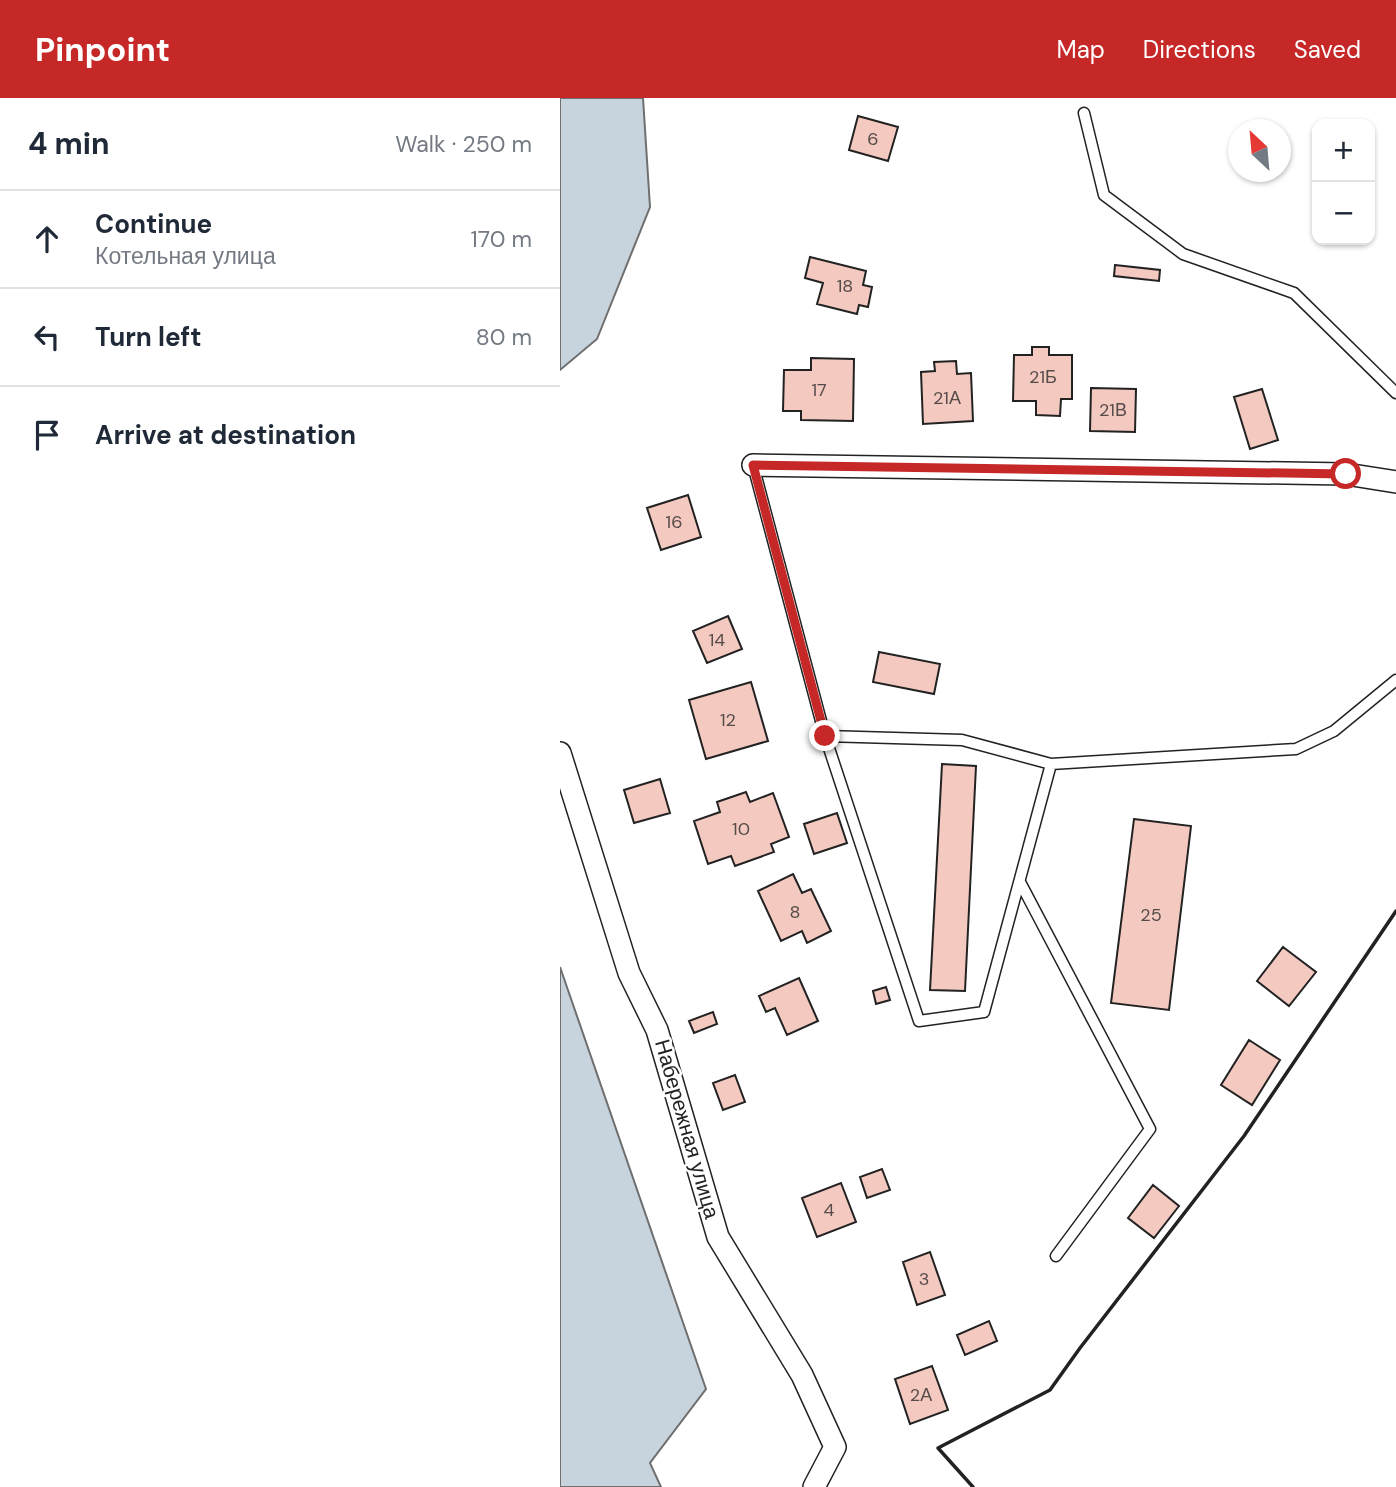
<!DOCTYPE html>
<meta charset="utf-8">
<style>
body{margin:0;font-family:"DM Sans",sans-serif;background:#f2f2f3;color:#1f2937}
.controls{position:absolute;right:21px;top:21px;display:grid;overflow:hidden;border-radius:14px;box-shadow:0 2px 5px #0004}
.controls button{width:63px;height:63px;display:grid;place-items:center;padding:0;border:0;border-bottom:2px solid #e0e1e3;background:#fff;color:#1f2937;font:35px sans-serif}
.compass{position:absolute;left:668px;top:21px;width:63px;height:63px;border-radius:50%;background:#fff;box-shadow:0 2px 5px #0004;rotate:334deg}
.stop{position:absolute;width:21px;height:21px;margin:-16px;border:5px solid #c62828;border-radius:50%;background:#fff}
.stop.end{background:#c62828;border-color:#fff;box-shadow:0 2px 7px #0008}
.list{margin:0;padding:0;list-style:none}
h2{display:flex;justify-content:space-between;align-items:center;height:91px;margin:0;padding:0 28px;font-size:30px}
h2 small{font-size:23px;font-weight:400;color:#747a83}
.list li{display:grid;grid-template-columns:46px 1fr auto;gap:21px;align-items:center;box-sizing:border-box;height:98px;padding:0 28px;border-top:2px solid #e0e1e3}
.list b{display:block;font-size:26px;white-space:nowrap}
.list p{margin:0;font-size:23px;white-space:nowrap;color:#747a83}
.list em{font-size:23px;font-style:normal;color:#747a83}
.icon{flex:none;width:38px;height:38px;fill:none;stroke:currentColor;stroke-width:2;stroke-linecap:round;stroke-linejoin:round}
.map{position:relative;flex:none;width:836px;height:1389px;overflow:hidden}
header{display:flex;align-items:center;gap:42px;box-sizing:border-box;height:98px;padding:0 35px;background:#c62828;color:#fff}
header strong{font-size:33px}
nav{display:flex;gap:38px;margin-inline-start:auto;font-size:24px}
main{display:flex}
aside{flex:1;background:#fff}
.map>svg:first-child{display:block}
.water{fill:#c7d3dd;stroke:#6f6f6f;stroke-width:2}
.building{fill:#f3c9c0;stroke:#222;stroke-width:2}
.lines{fill:none;stroke-linecap:round;stroke-linejoin:round}
.lane-casing{stroke:#222;stroke-width:13}
.street-casing{stroke:#222;stroke-width:24}
.lane{stroke:#fff;stroke-width:10}
.street{stroke:#fff;stroke-width:21}
.wall{stroke:#222;stroke-width:3.5}
.route{stroke:#c62828;stroke-width:9}
.labels{text-anchor:middle;stroke-width:5;stroke-linejoin:round;paint-order:stroke}
.number-label{font-size:18px;fill:#564c4a}
.street-label{font-size:21px;fill:#222;stroke:#fff}
</style>
<header>
<strong>Pinpoint</strong>
<nav><a>Map</a><a>Directions</a><a>Saved</a></nav>
</header>
<main>
<aside>
<h2>4 min<small>Walk · 250 m</small></h2>
<ul class="list">
<li><svg class="icon" aria-label="ahead" viewBox="0 0 24 24"><path d="M12 20V5M6 11l6-6 6 6"/></svg><div><b>Continue</b><p>Котельная улица</p></div><em>170 m</em></li>
<li><svg class="icon" aria-label="left" viewBox="0 0 24 24"><path d="M17 20v-9H6M10 6l-5 5 5 5"/></svg><div><b>Turn left</b></div><em>80 m</em></li>
<li><svg class="icon" aria-label="arrive" viewBox="0 0 24 24"><path d="M6 21V4h12l-3 4 3 4H6"/></svg><div><b>Arrive at destination</b></div></li>
</ul>
</aside>
<div class="map">
<svg width="836" height="1389" viewBox="0 0 836 1389">
<rect width="100%" height="100%" fill="#fff"/>
<path class="water" d="M0,0h83l7,109 -53,132 -37,31z
M0,869l146,422 -56,74 11,24h-101z"/>
<path class="building" d="M298,18l40,11 -10,34 -39,-11z
M250,159l56,14 -3,14 9,2 -4,20 -9,-2 -2,9 -40,-10 6,-21 -18,-5z
M555,167l45,5 -1,11 -45,-5z
M472,249h17v8h23v44h-11l-1,17 -24,-1v-14h-23l1,-46h18z
M251,260l43,1 -1,62 -52,-1v-9h-18l1,-41h27z
M396,263l1,13 14,-1 2,48 -50,3 -2,-52 14,-1 -1,-9z
M531,290l45,1 -1,43 -45,-1z
M702,291l16,51 -28,9 -16,-52z
M128,397l13,42 -40,13 -14,-42z
M168,518l14,33 -35,14 -14,-32z
M319,554l61,12 -6,30 -61,-12z
M191,584l17,59 -62,18 -17,-59z
M382,666l34,2 -11,225 -35,-1z
M100,681l10,34 -36,10 -10,-33z
M186,694l4,10 23,-9 16,44 -18,7 3,8 -39,14 -4,-10 -23,8 -14,-43 26,-9 -3,-10z
M277,715l10,30 -33,11 -10,-30z
M574,721l57,7 -22,184 -58,-7z
M233,776l9,19 9,-4 20,42 -24,12 -5,-12 -21,10 -23,-50z
M723,849l33,25 -27,34 -32,-25z
M239,880l19,43 -31,14 -12,-27 -9,4 -7,-16z
M326,889l4,13 -14,4 -3,-13z
M153,914l4,12 -23,9 -5,-12z
M689,942l31,20 -28,45 -31,-20z
M175,977l10,27 -22,8 -10,-27z
M322,1071l8,21 -23,8 -7,-21z
M281,1085l15,39 -39,15 -15,-39z
M593,1087l26,21 -25,32 -26,-20z
M370,1154l15,43 -28,10 -14,-43z
M429,1223l8,20 -32,14 -8,-20z
M372,1268l16,44 -38,14 -15,-45z"/>
<g class="lines">
<g class="lane-casing">
<path id="lane" d="M524,15l20,82 79,59 111,39 102,100
M193,367l72,271 137,4 89,24 245,-15 38,-18 62,-51
M265,638l94,285 65,-9 67,-248
M460,784l130,247 -94,127"/>
</g>
<g class="street-casing">
<path id="street" d="M193,367l593,9 50,8
M0,655l69,220 28,57 61,207 84,138 33,72 -21,40"/>
</g>
<use href="#lane" class="lane"/>
<use href="#street" class="street"/>
<path class="wall" d="M413,1389l-35,-39 112,-58 30,-42 164,-212 152,-225"/>
</g>
<g class="lines">
<path class="route" d="M265,638l-72,-271 593,9"/>
</g>
<g class="labels">
<g class="number-label">
<text x="313" y="47">6</text>
<text x="285" y="194">18</text>
<text x="483" y="285">21Б</text>
<text x="259" y="298">17</text>
<text x="387" y="306">21А</text>
<text x="553" y="318">21В</text>
<text x="114" y="430">16</text>
<text x="157" y="548">14</text>
<text x="168" y="628">12</text>
<text x="181" y="737">10</text>
<text x="235" y="820">8</text>
<text x="591" y="823">25</text>
<text x="269" y="1118">4</text>
<text x="364" y="1187">3</text>
<text x="361" y="1303">2А</text>
</g>
<g class="street-label">
<text transform="translate(127 1031) rotate(74)" y="7">Набережная улица</text>
</g>
</g>
</svg>
<div class="controls">
<button>+</button>
<button>−</button>
</div>
<svg class="compass" viewBox="-18 -18 36 36"><path d="M0-13l5 13h-10z" fill="#e53935"/><path d="M0 13l5-13h-10z" fill="#747a83"/></svg>
<div class="stop" style="left:786px;top:376px"></div>
<div class="stop end" style="left:265px;top:638px"></div>
</div>
</main>
